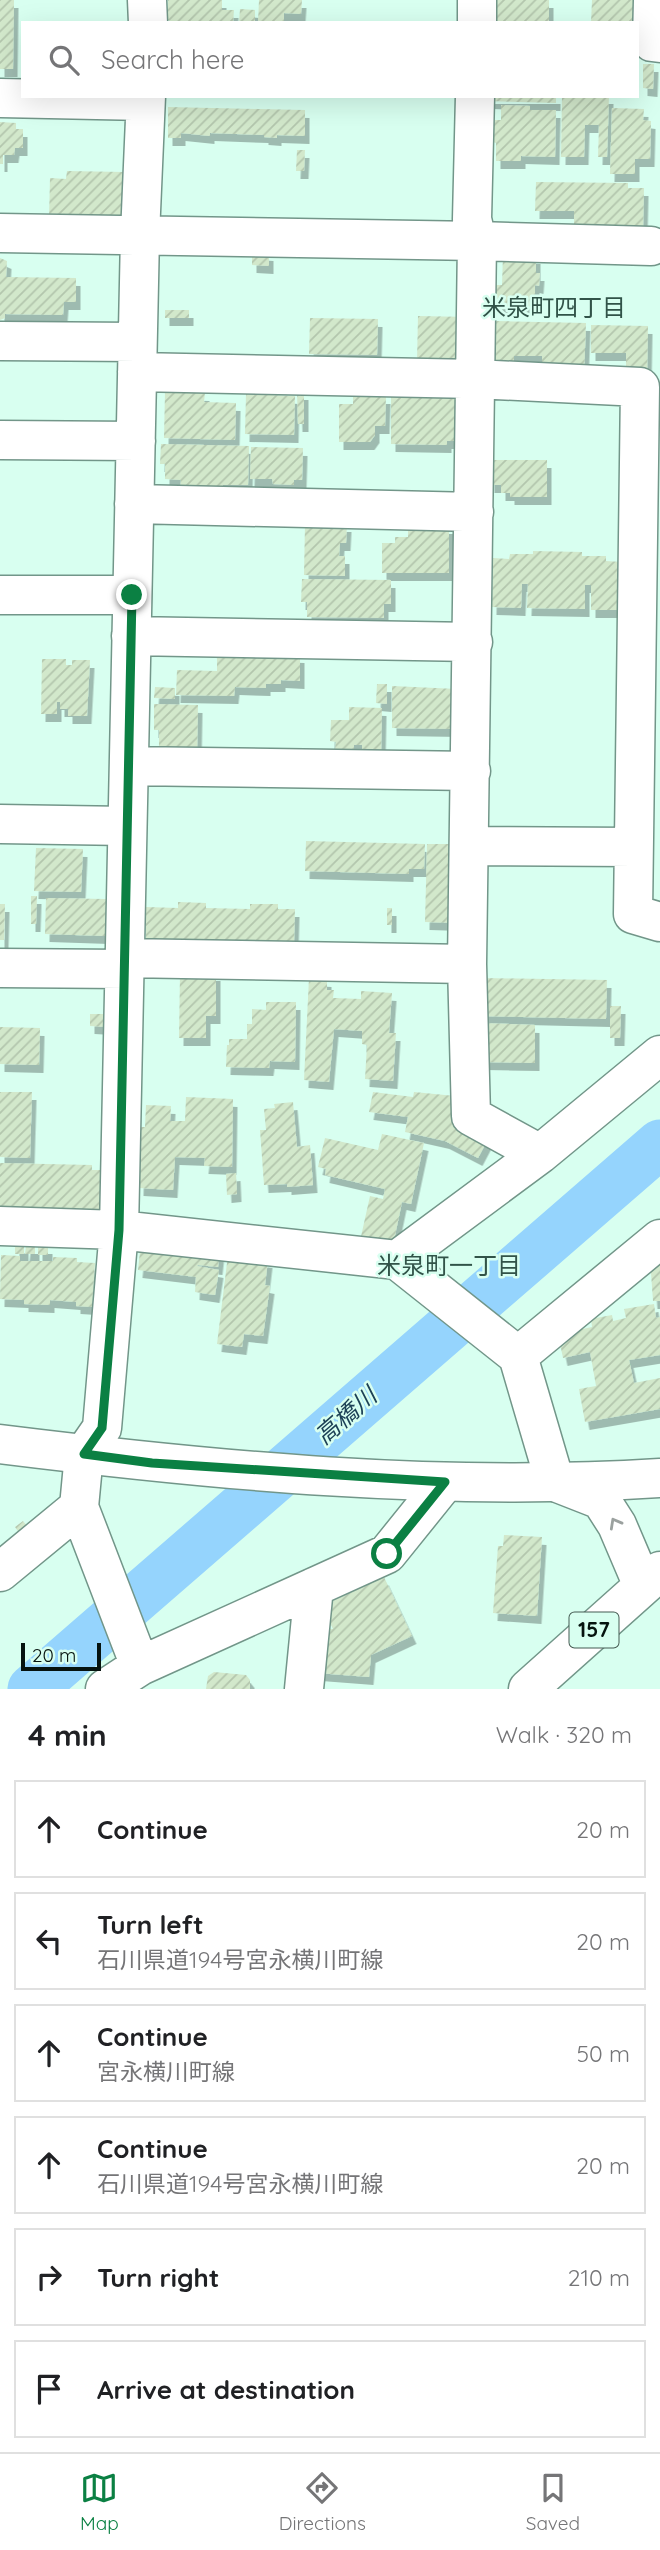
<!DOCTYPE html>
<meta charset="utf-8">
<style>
body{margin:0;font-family:Quicksand,"Noto Sans JP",sans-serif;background:#f6f6f6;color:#202124}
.scale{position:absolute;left:21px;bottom:18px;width:80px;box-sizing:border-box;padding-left:7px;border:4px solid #06130f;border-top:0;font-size:19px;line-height:24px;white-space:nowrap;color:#06130f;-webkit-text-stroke:5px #d8fff0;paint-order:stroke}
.stop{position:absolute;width:21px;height:21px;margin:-16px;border:5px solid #0b8043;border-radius:50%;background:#fff}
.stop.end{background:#0b8043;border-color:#fff;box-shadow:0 2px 7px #0008}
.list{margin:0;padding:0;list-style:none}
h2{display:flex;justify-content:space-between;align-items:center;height:91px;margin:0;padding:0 28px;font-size:30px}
h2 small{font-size:23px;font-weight:400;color:#757577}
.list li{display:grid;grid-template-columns:46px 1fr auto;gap:21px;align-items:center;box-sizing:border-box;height:98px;margin:0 14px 14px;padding:0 14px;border:2px solid #e0e0e0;border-radius:0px}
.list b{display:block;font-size:26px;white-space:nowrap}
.list p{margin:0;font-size:23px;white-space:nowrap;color:#757577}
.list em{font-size:23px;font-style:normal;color:#757577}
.icon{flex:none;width:38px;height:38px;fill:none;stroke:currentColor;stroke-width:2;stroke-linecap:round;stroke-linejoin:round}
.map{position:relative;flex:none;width:660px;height:1689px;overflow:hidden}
.search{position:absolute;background:#fff;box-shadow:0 7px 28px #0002;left:21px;right:21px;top:21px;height:77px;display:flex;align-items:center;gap:18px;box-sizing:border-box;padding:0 24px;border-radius:0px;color:#757577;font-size:26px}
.sheet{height:763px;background:#fff}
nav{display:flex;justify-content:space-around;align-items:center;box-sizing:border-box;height:98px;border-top:2px solid #e0e0e0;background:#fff;font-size:19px;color:#757577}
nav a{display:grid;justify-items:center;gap:4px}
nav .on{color:#0b8043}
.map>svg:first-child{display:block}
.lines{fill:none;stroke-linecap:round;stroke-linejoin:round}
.river{stroke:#95d4fd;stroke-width:49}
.building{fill:url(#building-hatch);filter:url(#shadow)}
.minor-casing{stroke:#729689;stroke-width:41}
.major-casing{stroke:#729689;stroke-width:41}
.highway-casing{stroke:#729689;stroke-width:41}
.minor{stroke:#fff;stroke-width:38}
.major{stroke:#fff;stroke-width:38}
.highway{stroke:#fff;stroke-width:38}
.oneway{stroke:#9ba19f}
.route{stroke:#0b8043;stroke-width:9}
.labels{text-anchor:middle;stroke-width:5;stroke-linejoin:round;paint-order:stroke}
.shield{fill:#d8fff0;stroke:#455a52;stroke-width:2}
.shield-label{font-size:21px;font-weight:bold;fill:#06130f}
.neighbourhood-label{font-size:24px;fill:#315348;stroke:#d8fff0}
.water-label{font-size:24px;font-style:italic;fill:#1d4156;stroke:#d8fff0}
</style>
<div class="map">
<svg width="660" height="1689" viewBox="0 0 660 1689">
<defs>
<pattern id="building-hatch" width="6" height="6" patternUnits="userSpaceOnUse" patternTransform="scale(1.75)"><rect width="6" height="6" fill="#d2e8cb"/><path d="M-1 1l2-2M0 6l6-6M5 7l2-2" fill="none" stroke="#b3c6ad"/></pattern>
<filter id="shadow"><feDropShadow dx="4.5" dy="8" stdDeviation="0" flood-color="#0004"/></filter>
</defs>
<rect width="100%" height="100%" fill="#d8fff0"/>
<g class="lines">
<path class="river" d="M32,1689l628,-545"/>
</g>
<path class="building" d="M0,0h14l-1,69h-13z
M168,0h54v10h12l-1,13 -61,-1 -4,-2z
M259,0h43l-1,14 -17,-1v10h-26z
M493,0h56v23h-57z
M592,0h44l-1,23h-44z
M240,9l15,1v13h-16z
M643,64h11l-1,25 -10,-1z
M488,96h68v7l-68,-2z
M562,96h47l-2,61h-9l1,-32h-14l-1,32h-23z
M501,105l29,1v4h26l-1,47 -34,-1v5h-25v-18l-3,-1v-22h8z
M168,107l137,3v26l-28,-1v3l-13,-1v-2l-54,-2v3l-29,-3v5h-13z
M612,108l32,1 -1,11 8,1 -1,38h-15v15h-25z
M0,122l16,1v6h7v19h-8l-1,7h-11v9h-3z
M297,150h8l-1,21h-8z
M67,171l57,1 -1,46h-74l1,-40 16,1z
M536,182l92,1v5h16l-1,41 -69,-1v-17h-39z
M252,252l17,1v13l-17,-1z
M503,255l33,1v17h4l-1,13 -4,-1v22l-40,-1v-21h7z
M0,258l7,3 -1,16 70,1v24h-12l-1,13 -58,-1v4l-5,2z
M165,310h24v8h-24z
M418,316l52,1 -1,50 -52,-6z
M310,318l68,1 -1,36 -68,-1z
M494,321l92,2 -2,51 -42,-5v-13h-28v15h-19z
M591,325l57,1 -1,50h-21v-23h-35z
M165,392l40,1 -1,9 32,1 -1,37 -71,-2z
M297,392h7v32h-6z
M246,394l49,2 -1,39 -49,-1z
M391,395l72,1 -1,45h-15v4l-56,-1z
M353,396h33l-1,30h-10v9l-5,7h-31v-38h14z
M161,444l88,2 -1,39h-25l-1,3 -42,4 1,-12 -16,-1v-15h-5z
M251,447l52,1 -1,32h-8v5l-21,-1 -1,-5h-22z
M490,460h57v37h-37v-4h-9v-8h-11z
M305,524h42l-1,19h-6l-1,13h6v20l-41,-1z
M408,526h41v47h-67v-30h13v-6h13z
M533,551l49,1v4h24v5l16,1 -1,48h-30v-25h-6v24l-58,-1 1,-24h-6l-1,24 -29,-1 1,-49 16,1 1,-5h23z
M302,579l89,1v24h-7v14l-77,-1v-15h-6z
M230,653l70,2v26l-19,-1v4h-15v4l-31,-1 -1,9 -58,-1 1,-25 40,1v-14h12z
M42,659h24v6h6v-5h18l-3,56h-19v-7h-8v-7h-3v12h-16z
M377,684h10v20l-11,-1z
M392,686l65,3v40l-65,-1z
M155,687l20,1v11l-21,-1z
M154,704l44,1 -1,50 -38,-1v-24h-5z
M349,707l33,1 -1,46 -19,-1v-8h-8v7h-19l1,-10 -6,-1 1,-21h18z
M306,841l119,3 -1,25h-15v5l-104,-3z
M427,844h31l-1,79 -32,-1z
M36,848l47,1 -2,43 -47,-1z
M31,896h6l-1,28h-5z
M46,898l60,1 -1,37 -60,-2z
M178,902l28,1v5l44,1v-5h28v5h17l-1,33 -148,-3v-32l32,1z
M0,904h5l-1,36h-4z
M387,908h5v17h-5z
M180,973h36v43h-10v22h-27z
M309,978l18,1v11h7l-1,8 28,1v-8l31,2 -3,40h7l-3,48 -28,-2 2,-34 -5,-1v-13l-28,-2 -5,53 -25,-2z
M480,978l127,2 -1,39 -126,-3z
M266,1002h30l-1,60 -25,-1 -1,7 -43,-1 1,-22h2v-6h18v-15h5v-15l14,1z
M610,1006h11l-1,32h-10z
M90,1014h18v13l-18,-1z
M480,1023l55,2v38l-55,-1z
M0,1027l40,1 -1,37 -39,-1z
M0,1092h32l-2,66 -30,-1z
M373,1092l40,5 1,-5 41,4 33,43 -10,19 -33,-17 -40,-9 3,-15 -39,-5z
M186,1097l47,2 -1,68 -28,-1 1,-8 -30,-1 -2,33 -34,-2 2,-61h4l1,-22 25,1 -1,15h15z
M293,1102l4,45 13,-2 3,40 -26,2v-3l-23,1 -4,-55h6l-2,-21 11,-1 -1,-4z
M382,1134l42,9 -13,61 -9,-2 -9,43 -33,-4 10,-45 13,3 2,-10 -60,-14 1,-6 -8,-2 7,-29 53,12z
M0,1163l92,2v5h10l-1,41 -101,-3z
M236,1173l1,21 -10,1 -1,-21z
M141,1242l79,7 -2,18 -20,-2 -1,1 22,4 -4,25 -20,-3 1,-15 -58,-7z
M15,1245l9,1v8h-9z
M26,1246h9v8h-10z
M38,1246h10v9h-10z
M1,1255l19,1v5h33v-4l24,1v4l18,1 -3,44 -16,-1v-4l-26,-2v5l-26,-1v-4l-24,-1z
M228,1255l40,5 -3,25 5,1 -7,50 -19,-2 -2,13 -25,-3z
M660,1258v43h-7l-3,-42z
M654,1304l2,14 4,-1v38l-31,5 5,23 26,-5v31l-75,13 -6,-33 17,-3 -6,-34 -27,6 -5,-24 34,-7 -1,-8 21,-4 1,6 13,-3 -2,-9z
M23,1521l5,6 -8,7 -5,-7z
M504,1535l38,2 -5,79 -44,-3 5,-67h5z
M384,1577l28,59 -41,19 -2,22 -52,-4 4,-45 12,1 -11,-23z
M214,1672l32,3 4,5v9h-44l2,-13z"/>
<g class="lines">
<g class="minor-casing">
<path id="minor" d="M147,0l1,23
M653,0l-1,42 8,1
M477,23v-23
M475,96l-3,123 5,22 174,5
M0,98l145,3
M0,233l477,8 -10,723 4,152 69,38
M0,341l137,1
M137,372l338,7 165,8 -7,527 27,8
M0,440l136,1
M134,504l340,8
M0,595h132
M131,636l342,6
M129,766l342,5
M0,824l127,2
M469,846l164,1
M124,958l343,6
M0,968l124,1
M0,1226l119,4 278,30 121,96 37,126
M397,1260l143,-106 120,-99
M518,1356l142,-117
M0,1572l79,-65
M140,1666l-61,-159 5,-53 18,-26 17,-198 21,-995 6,-139
M105,1689l35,-23 247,-112 58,-72
M304,1689l10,-102"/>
</g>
<g class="major-casing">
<path id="major" d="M0,1444c218,27 440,48 660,34"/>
</g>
<g class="highway-casing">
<path id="highway" d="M555,1482l46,18 16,25 26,61
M528,1689l132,-118"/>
</g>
<use href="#minor" class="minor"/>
<use href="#major" class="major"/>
<use href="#highway" class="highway"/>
</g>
<defs><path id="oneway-chevron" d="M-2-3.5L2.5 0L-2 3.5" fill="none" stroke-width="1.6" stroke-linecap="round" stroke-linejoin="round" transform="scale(1.75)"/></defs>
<use class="oneway" href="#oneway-chevron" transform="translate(615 1523) rotate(-119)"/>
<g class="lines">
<path class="route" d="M132,595l-13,635 -17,198 -18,26 68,9 293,19 -58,72"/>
</g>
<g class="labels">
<rect class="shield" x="569.5" y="1612.5" width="49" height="35" rx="5"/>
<g class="shield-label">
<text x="594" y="1637">157</text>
</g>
<g class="neighbourhood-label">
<text x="554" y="316">米泉町四丁目</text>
<text x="449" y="1274">米泉町一丁目</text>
</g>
<g class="water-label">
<text transform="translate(346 1416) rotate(-41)" y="8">高橋川</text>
</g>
</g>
</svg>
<div class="scale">20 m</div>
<div class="stop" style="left:387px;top:1554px"></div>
<div class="stop end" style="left:132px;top:595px"></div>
<div class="search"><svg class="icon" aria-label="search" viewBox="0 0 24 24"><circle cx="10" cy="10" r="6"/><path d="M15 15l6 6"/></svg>Search here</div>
</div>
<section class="sheet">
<h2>4 min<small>Walk · 320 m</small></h2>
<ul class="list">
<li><svg class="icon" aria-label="ahead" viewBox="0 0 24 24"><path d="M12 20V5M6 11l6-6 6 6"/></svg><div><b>Continue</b></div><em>20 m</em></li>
<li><svg class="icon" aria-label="left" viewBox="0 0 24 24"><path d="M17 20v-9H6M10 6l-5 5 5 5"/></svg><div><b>Turn left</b><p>石川県道194号宮永横川町線</p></div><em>20 m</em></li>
<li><svg class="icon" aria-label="ahead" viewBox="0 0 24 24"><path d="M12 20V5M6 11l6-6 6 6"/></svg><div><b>Continue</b><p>宮永横川町線</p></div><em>50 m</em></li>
<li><svg class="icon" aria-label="ahead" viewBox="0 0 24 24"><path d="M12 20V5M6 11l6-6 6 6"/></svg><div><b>Continue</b><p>石川県道194号宮永横川町線</p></div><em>20 m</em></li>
<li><svg class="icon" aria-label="right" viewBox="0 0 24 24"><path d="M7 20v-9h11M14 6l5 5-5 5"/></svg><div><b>Turn right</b></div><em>210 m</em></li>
<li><svg class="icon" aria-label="arrive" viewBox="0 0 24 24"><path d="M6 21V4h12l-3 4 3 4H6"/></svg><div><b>Arrive at destination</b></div></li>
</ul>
</section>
<nav>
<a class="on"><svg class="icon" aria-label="map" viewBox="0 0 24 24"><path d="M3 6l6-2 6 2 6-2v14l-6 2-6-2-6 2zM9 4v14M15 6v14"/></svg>Map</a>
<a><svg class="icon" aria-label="directions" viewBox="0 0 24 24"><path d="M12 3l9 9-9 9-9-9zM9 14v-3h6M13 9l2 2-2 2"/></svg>Directions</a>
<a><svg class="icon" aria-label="saved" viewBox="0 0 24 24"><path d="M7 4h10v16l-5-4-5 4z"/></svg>Saved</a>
</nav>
